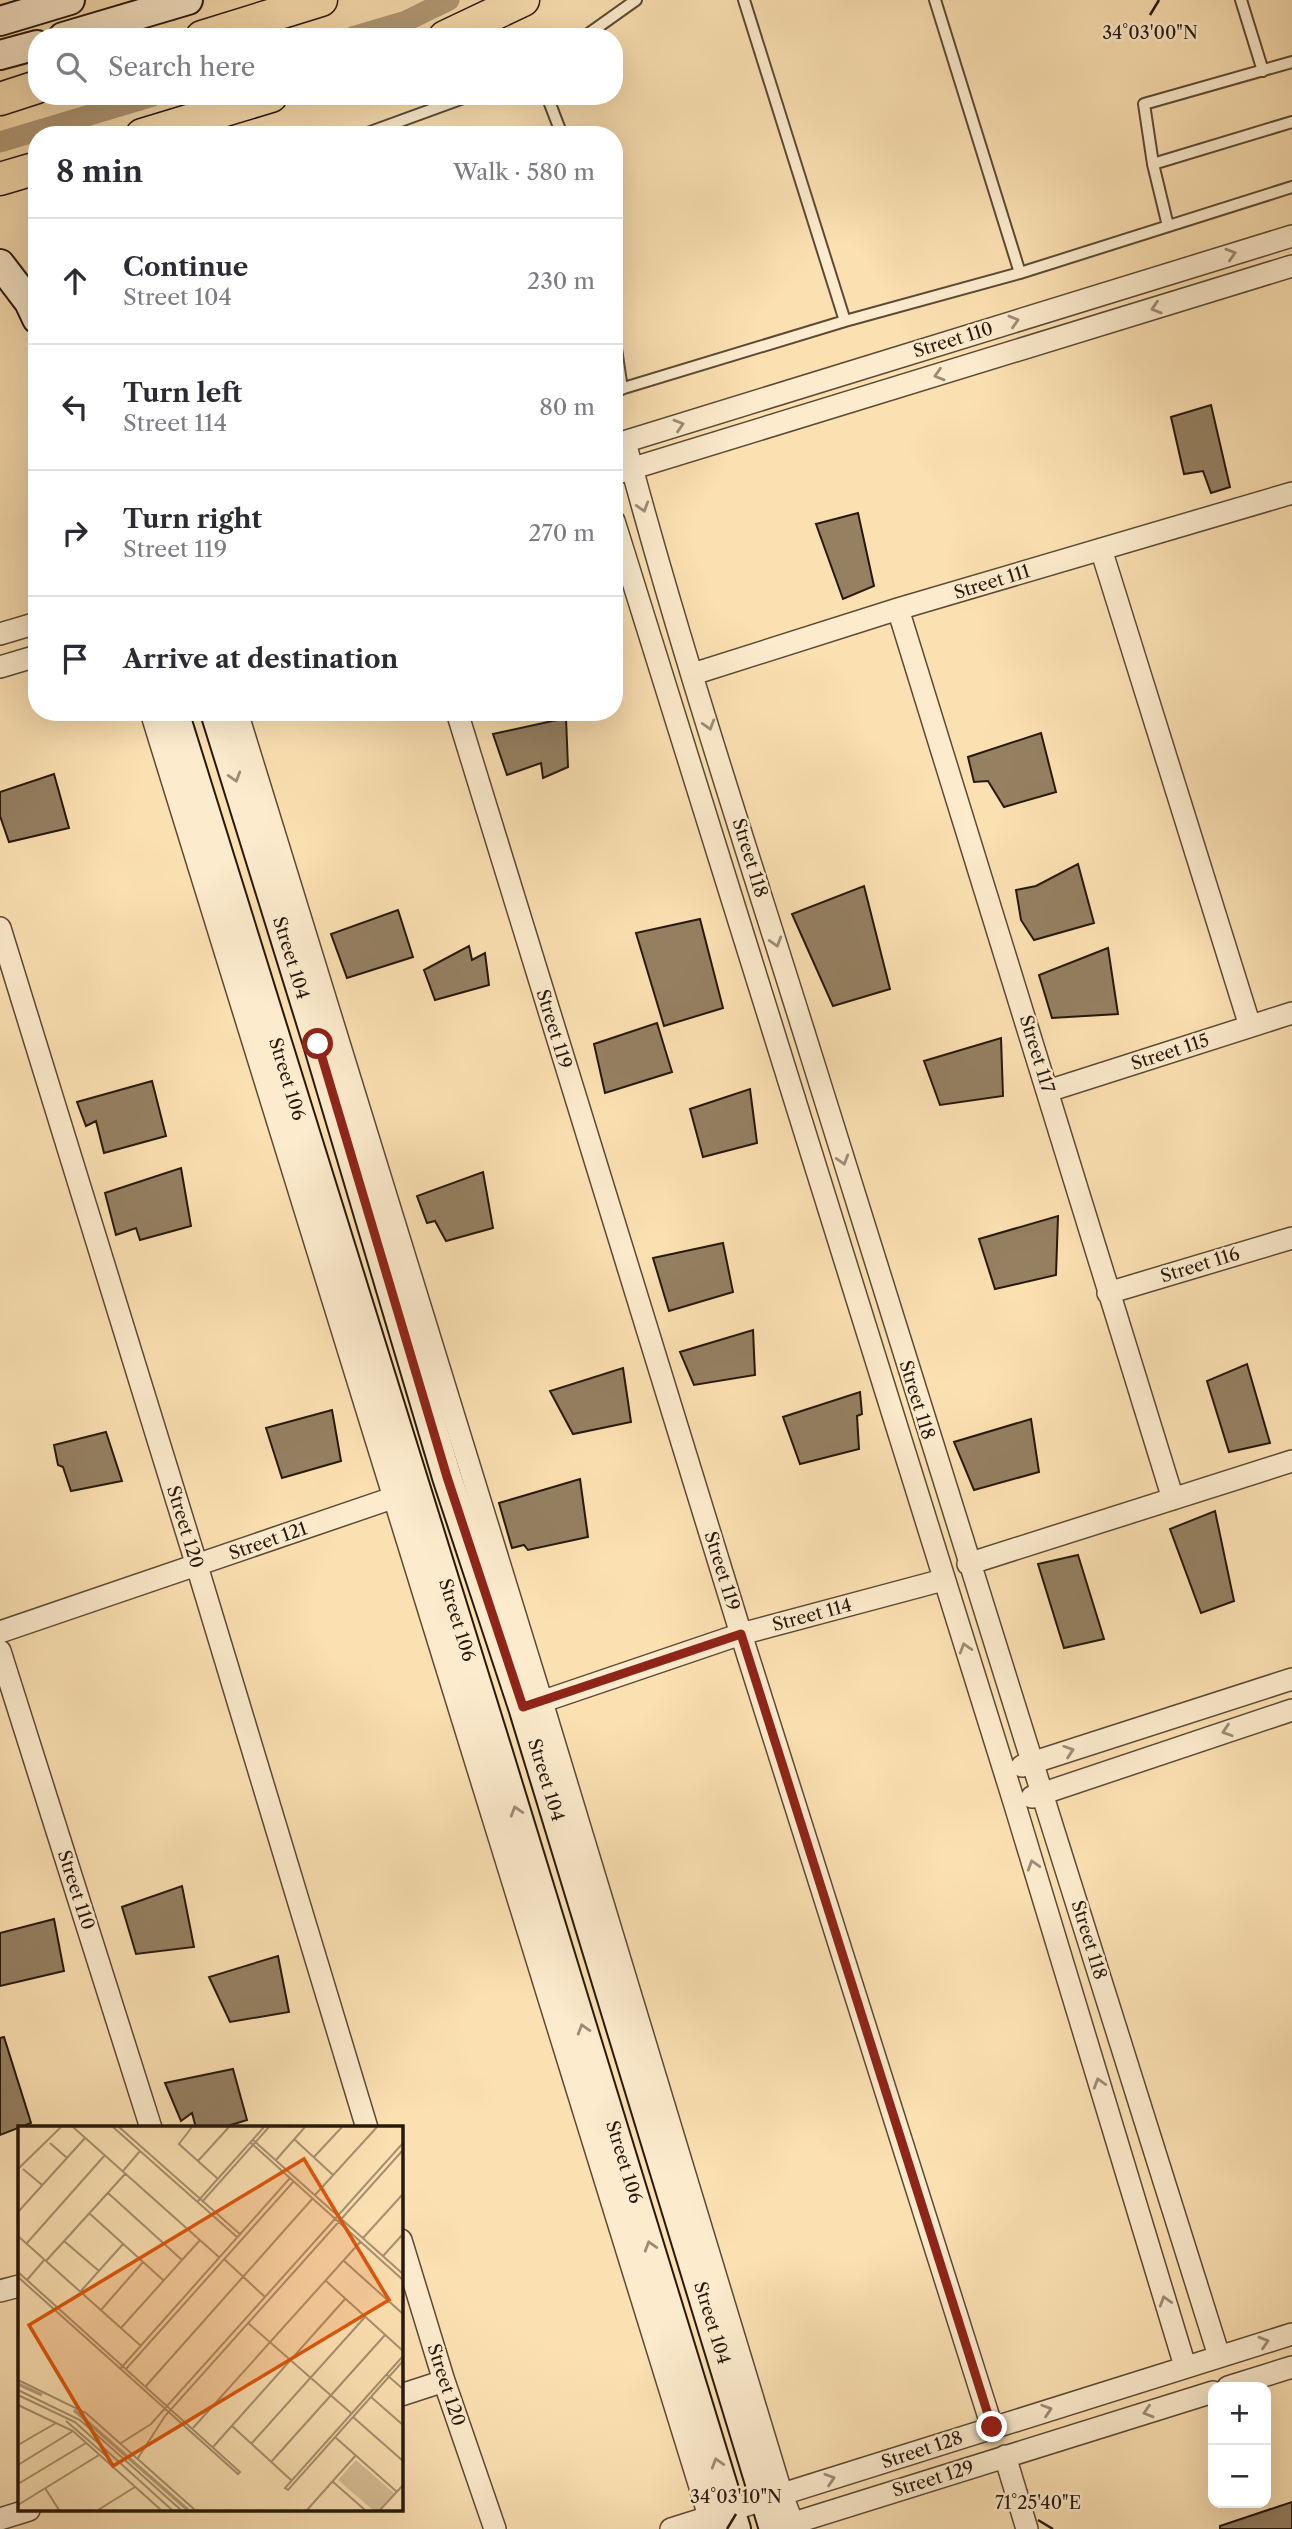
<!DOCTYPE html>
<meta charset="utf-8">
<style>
body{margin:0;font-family:"Libre Caslon Text",serif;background:#f7f7f7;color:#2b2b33}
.controls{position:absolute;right:21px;bottom:21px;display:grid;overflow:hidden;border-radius:14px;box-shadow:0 7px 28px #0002}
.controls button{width:63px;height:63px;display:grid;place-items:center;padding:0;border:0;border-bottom:2px solid #e1e1e2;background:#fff;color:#2b2b33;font:35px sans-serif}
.stop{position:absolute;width:21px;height:21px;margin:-16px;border:5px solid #8f2418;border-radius:50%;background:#fff}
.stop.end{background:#8f2418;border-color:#fff;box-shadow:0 2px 7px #0008}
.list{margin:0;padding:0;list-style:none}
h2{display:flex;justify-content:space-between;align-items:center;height:91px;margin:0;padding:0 28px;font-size:30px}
h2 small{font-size:23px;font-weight:400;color:#7c7c81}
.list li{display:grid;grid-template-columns:46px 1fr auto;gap:21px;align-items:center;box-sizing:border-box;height:126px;padding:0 28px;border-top:2px solid #e1e1e2}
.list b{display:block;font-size:26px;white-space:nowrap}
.list p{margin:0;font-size:23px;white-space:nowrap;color:#7c7c81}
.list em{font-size:23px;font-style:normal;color:#7c7c81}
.icon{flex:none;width:38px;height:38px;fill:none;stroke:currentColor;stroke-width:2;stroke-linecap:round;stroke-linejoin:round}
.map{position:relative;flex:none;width:1292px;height:2529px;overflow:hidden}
.search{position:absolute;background:#fff;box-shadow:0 7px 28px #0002;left:28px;top:28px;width:595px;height:77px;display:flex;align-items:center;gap:18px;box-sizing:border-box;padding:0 24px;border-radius:28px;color:#7c7c81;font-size:26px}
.panel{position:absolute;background:#fff;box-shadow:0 7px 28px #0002;left:28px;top:126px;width:595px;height:595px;border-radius:28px}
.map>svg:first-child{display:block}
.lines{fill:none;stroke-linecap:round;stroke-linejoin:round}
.canal{stroke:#b39c79;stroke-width:21}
.building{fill:#958062;stroke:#27180b;stroke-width:2}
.lane-casing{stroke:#5c4a35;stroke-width:14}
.street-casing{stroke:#5c4a35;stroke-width:24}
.secondary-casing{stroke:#27180b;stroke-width:32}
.primary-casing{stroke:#27180b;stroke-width:35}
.lane{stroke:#fcebcd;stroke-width:10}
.street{stroke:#fcebcd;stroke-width:21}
.secondary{stroke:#fcebcd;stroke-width:28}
.primary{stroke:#fbe0b2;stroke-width:32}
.oneway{stroke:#9c8c76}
.route{stroke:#8f2418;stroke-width:9}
.ticks{fill:none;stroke:#27180b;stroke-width:2.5}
.labels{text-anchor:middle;stroke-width:5;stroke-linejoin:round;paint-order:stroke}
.street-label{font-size:18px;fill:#27180b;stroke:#fcebcd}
.inset-river{fill:none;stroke:#b39c79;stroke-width:3.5}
.inset-road{fill:none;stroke:#a6906f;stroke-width:2}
.view{fill:#de560c;fill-opacity:0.15;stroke:#de560c;stroke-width:3.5}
.inset-edge{fill:none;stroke:#27180b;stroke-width:3.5}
.ticks-label{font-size:18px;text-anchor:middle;fill:#27180b;stroke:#fcebcd;stroke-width:5;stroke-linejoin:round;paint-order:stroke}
</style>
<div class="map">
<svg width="1292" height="2529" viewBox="0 0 1292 2529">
<rect width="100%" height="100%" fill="#fbe0b2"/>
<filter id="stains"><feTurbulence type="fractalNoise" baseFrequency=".00286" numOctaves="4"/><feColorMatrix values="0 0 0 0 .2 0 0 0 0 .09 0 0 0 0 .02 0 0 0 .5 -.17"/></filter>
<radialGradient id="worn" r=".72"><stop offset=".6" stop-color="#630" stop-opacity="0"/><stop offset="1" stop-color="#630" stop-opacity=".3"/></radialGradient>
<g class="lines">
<path class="canal" d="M352,37l54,-16 43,-21
M0,142l153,-46"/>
</g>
<path class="building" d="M1211,405l19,82 -19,6 -8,-22 -19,3 -13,-57z
M858,513l16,73 -31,13 -27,-75z
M566,718l2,49 -25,11 -2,-15 -34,12 -14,-41z
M1041,733l15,59 -52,15 -16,-26 -14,1 -6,-25z
M54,774l15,54 -60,14 -9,-26v-24z
M1078,864l16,59 -60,17 -13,-20 -5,-30 20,-4z
M864,886l26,103 -57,17 -41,-92z
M398,910l15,47 -66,21 -16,-44z
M700,919l23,89 -59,18 -28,-93z
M469,946l3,14 13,-7 4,32 -54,15 -11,-30z
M1108,948l10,66 -66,4 -13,-43z
M657,1023l15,49 -67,21 -11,-49z
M1001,1038l2,58 -63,9 -16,-44z
M152,1081l14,55 -62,17 -8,-32 -10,5 -9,-24z
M750,1089l7,54 -54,14 -13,-48z
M181,1168l10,58 -51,14 -4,-12 -20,7 -11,-42z
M483,1172l10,56 -47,13 -11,-20 -8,2 -10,-27z
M1058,1216l-2,59 -61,14 -16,-50z
M723,1243l10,49 -64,19 -16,-53z
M753,1330l2,45 -61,10 -14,-33z
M1247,1364l23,79 -41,9 -22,-71z
M623,1368l8,54 -58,12 -23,-43z
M860,1392l2,22 -5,2 2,33 -59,15 -17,-47z
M332,1410l9,51 -59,17 -16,-50z
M1031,1419l8,53 -65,18 -20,-48z
M106,1432l16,49 -51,10 -8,-24 -5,-2 -4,-20z
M580,1479l8,58 -60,13 -4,-5 -12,3 -13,-45z
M1215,1511l19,90 -33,12 -31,-84z
M1078,1555l26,84 -40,9 -26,-84z
M182,1886l12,61 -58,7 -14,-47z
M54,1919l10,52 -64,15v-53z
M278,1956l11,56 -59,10 -21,-45z
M4,2037l27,86 -31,12v-97z
M233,2069l14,51 -26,8h-25l-4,-15 -11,8 -16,-38z
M1292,2502v27h-72v-3z"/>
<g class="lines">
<g class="lane-casing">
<path id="lane" d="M744,0l101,321
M1241,0l22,71
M584,37l52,-37
M547,96l15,39
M362,135l107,-39
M1153,164l-9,-60 148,-42
M1168,226l-15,-62 139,-42
M1020,273l272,-86
M614,335l8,54
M614,391l231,-70 175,-48 -85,-273"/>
</g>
<g class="street-casing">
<path id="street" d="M625,442c55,207 123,411 187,616 133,434 272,865 407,1298
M614,445l678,-209
M614,474l678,-208
M614,521l400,1281 171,564
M1101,549l149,477
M898,609l275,890
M0,634l37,-11
M0,667l37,-11
M693,674l205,-65 394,-116
M151,712l562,1817
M237,712l305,990 240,793 13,34
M457,712l284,922 251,793
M0,928l197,638 170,562
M1048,1091l244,-78
M1108,1293l184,-55
M968,1564l324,-103
M0,1632l407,-139
M0,1651l151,477
M529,1706l212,-72 202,-54
M1022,1766l270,-87
M1032,1797l260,-87
M401,2240l43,141 51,148
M0,2291l19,-5
M1228,2387l64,-20
M401,2395l43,-14
M1005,2456l22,73
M0,2519l29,-9
M781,2527l432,-135
M671,2529l621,-195"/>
</g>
<g class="secondary-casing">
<path id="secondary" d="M0,21l70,-21
M63,37l125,-37
M0,55l37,-10
M0,264l29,38 8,17
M174,712l324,1041 238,776
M215,712l103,332 129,433 76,230 251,822"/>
</g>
<g class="primary-casing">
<path id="primary" d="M202,37l119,-37
M445,37l78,-37
M0,99l37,-12
M142,135l129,-39
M0,179l37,-11"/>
</g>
<use href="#lane" class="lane"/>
<use href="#street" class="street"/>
<use href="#secondary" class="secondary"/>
<use href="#primary" class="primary"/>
</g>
<defs><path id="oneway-chevron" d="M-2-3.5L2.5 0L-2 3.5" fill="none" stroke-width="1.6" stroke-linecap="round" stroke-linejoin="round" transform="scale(1.75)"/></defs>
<g class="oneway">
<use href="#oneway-chevron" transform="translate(1231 254) rotate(-17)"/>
<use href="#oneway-chevron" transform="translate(1156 308) rotate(163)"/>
<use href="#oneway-chevron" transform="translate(1014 321) rotate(-17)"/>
<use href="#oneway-chevron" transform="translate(939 375) rotate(163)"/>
<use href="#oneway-chevron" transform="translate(679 425) rotate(-17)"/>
<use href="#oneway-chevron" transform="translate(643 507) rotate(73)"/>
<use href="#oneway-chevron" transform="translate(709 725) rotate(73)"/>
<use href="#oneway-chevron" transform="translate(235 777) rotate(73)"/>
<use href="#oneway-chevron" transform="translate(776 942) rotate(73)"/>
<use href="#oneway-chevron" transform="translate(843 1160) rotate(73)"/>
<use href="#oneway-chevron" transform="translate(965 1648) rotate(-107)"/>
<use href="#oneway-chevron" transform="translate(1227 1731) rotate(162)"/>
<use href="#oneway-chevron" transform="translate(1069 1751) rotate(-18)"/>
<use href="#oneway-chevron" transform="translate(516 1811) rotate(-107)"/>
<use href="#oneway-chevron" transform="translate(1033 1865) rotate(-107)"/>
<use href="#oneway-chevron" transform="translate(583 2029) rotate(-107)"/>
<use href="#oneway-chevron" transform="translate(1099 2083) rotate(-107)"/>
<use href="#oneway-chevron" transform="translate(650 2246) rotate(-107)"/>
<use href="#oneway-chevron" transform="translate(1165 2301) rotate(-107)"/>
<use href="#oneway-chevron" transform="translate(1264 2342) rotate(-17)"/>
<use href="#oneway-chevron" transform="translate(1047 2410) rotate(-18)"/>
<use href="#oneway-chevron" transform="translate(1148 2412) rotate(163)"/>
<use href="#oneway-chevron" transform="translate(717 2463) rotate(-107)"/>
<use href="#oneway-chevron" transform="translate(830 2479) rotate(-18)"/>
</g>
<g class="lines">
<path class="route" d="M318,1044l129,433 76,230 218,-73 251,793"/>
</g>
<path class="ticks" d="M1150,15l9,-15M1038,2520l15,9M727,2529l9,-15"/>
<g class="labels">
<g class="street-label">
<text transform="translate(953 340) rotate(-17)" y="6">Street 110</text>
<text transform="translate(992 582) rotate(-17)" y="6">Street 111</text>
<text transform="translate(750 858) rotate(73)" y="6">Street 118</text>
<text transform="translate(291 958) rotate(73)" y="6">Street 104</text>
<text transform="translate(554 1029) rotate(73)" y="6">Street 119</text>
<text transform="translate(1170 1052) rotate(-18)" y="6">Street 115</text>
<text transform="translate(1037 1054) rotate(73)" y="6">Street 117</text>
<text transform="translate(287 1079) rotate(73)" y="6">Street 106</text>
<text transform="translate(1200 1265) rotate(-17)" y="6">Street 116</text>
<text transform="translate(917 1400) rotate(73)" y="6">Street 118</text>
<text transform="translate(185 1527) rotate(73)" y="6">Street 120</text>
<text transform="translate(268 1541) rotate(-19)" y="6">Street 121</text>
<text transform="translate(722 1571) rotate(73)" y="6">Street 119</text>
<text transform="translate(812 1615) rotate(-15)" y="6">Street 114</text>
<text transform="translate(457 1620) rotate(73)" y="6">Street 106</text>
<text transform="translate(546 1780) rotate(73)" y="6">Street 104</text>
<text transform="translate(76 1890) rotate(72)" y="6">Street 110</text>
<text transform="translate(1089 1940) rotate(73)" y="6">Street 118</text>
<text transform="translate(624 2162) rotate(73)" y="6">Street 106</text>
<text transform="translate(712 2323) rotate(73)" y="6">Street 104</text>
<text transform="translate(446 2385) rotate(72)" y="6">Street 120</text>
<text transform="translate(922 2450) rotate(-18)" y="6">Street 128</text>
<text transform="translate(933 2479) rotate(-17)" y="6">Street 129</text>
</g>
</g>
<g transform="translate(18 2126)">
<rect width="385" height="385" fill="#fbe0b2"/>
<path d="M338,334l38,33 -15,17h-6l-35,-30z" fill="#d7be96"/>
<path class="inset-river" d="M0,258l24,11M56,284l114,100"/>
<path class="inset-road" d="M55,1l147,131M95,1l124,110M101,1l122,108M174,1l-13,17 39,35M276,13l39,36M235,14l150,134M32,17l17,15M233,17l152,137M296,31l28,-30M258,34l29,-33M180,35l31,-34M0,43l43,-42M5,43l19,16M105,45l17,-20M90,67l74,67M297,69l62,-68M180,75l66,-74M184,76l67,-75M0,86l67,-74M71,87l74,67M0,110l123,110M345,112l40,-44M46,115l35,30M9,117l78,-88M365,130l20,-22M206,133l41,38M28,135l79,-87M326,135l59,53M0,146l222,200 -2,2 -220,-197M9,154l18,-21M308,155l77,70M63,165l42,-47M83,184l42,-48M230,197l103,90M103,202l79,-88M385,230l-118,132 3,2 115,-129M103,242l169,-190M108,243l168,-188M369,249l16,14M0,254l68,33 109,97M128,260l167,-188M0,264l62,30 101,90M0,269l57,27 97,88M353,271l32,28M0,279l55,26 88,79M335,291l50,44M48,295l45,39M214,300l59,54M175,302l168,-187M317,311l62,55M103,317l30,-19 252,-281M233,318l114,-127M0,319l38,-22M195,321l132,-148M120,332l27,-42 238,-266M253,336l114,-127M0,339l55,-34M314,355l33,29M0,358l68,-41M27,362l14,22M0,379l81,-50M80,384l37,-23M289,384l49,-55M362,384l23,-25"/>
<path class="view" d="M286,33l85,141 -276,166 -84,-141z"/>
<rect width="385" height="385" class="inset-edge"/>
</g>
<g class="ticks-label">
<text x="1150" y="39">34°03'00"N</text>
<text x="736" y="2503">34°03'10"N</text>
<text x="1038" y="2509">71°25'40"E</text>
</g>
<rect width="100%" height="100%" filter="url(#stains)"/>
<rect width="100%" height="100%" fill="url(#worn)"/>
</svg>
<div class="controls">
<button>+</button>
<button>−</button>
</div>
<div class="stop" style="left:318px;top:1044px"></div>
<div class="stop end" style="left:992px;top:2427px"></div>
<div class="search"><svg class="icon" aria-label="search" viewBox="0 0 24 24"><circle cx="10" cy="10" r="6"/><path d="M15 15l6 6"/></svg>Search here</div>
<section class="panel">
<h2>8 min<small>Walk · 580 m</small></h2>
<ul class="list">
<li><svg class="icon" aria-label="ahead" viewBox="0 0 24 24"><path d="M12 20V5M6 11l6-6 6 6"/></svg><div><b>Continue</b><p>Street 104</p></div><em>230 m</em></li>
<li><svg class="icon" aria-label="left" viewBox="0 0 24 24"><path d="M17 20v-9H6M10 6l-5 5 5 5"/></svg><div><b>Turn left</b><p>Street 114</p></div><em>80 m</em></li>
<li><svg class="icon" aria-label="right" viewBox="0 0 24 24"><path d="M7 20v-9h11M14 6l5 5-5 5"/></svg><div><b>Turn right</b><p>Street 119</p></div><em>270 m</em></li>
<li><svg class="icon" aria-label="arrive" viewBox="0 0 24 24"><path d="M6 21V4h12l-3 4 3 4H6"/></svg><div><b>Arrive at destination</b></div></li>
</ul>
</section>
</div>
